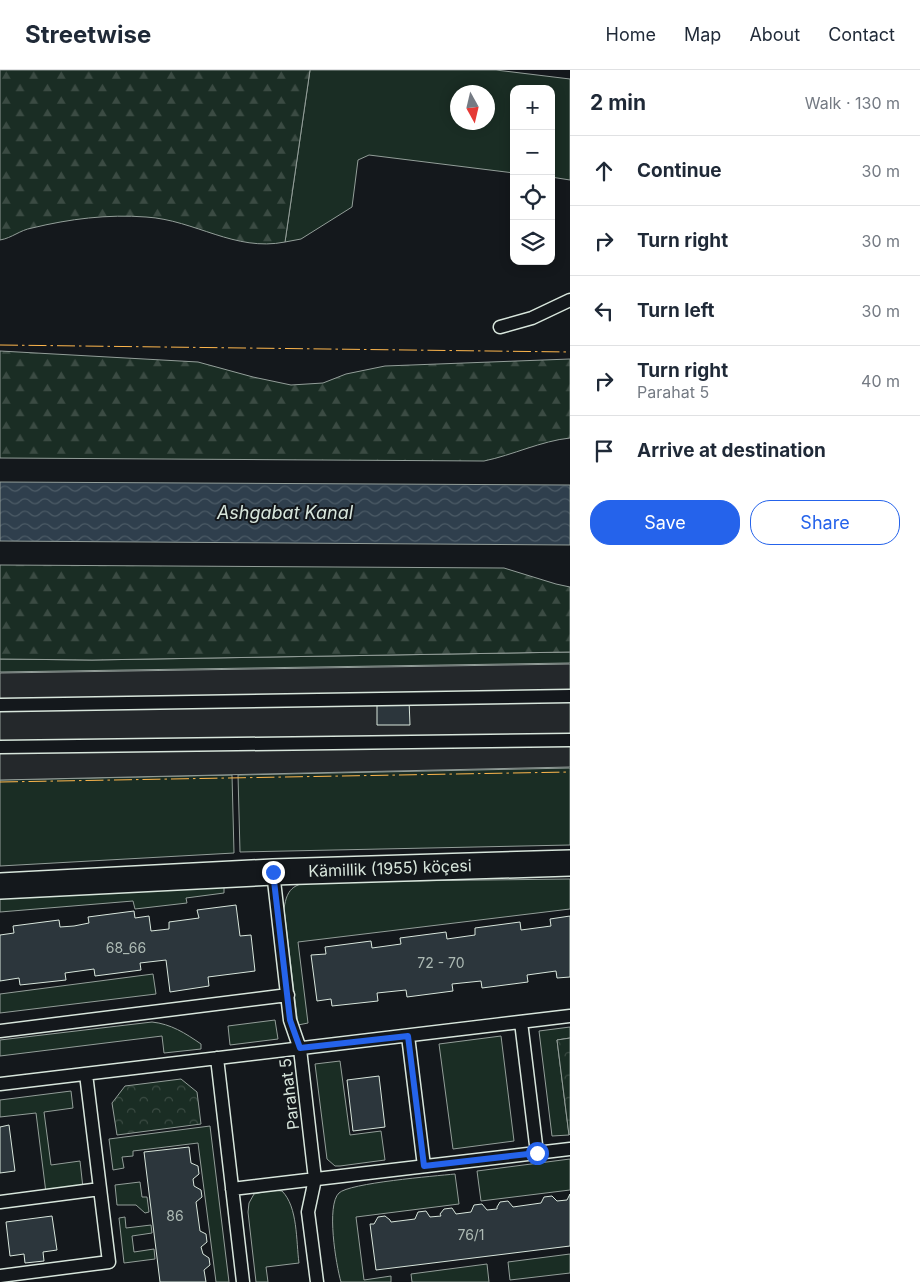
<!DOCTYPE html>
<meta charset="utf-8">
<style>
body{margin:0;font-family:Inter,sans-serif;background:#f2f2f3;color:#1f2937}
.controls{position:absolute;right:15px;top:15px;display:grid;overflow:hidden;border-radius:10px;box-shadow:0 2px 12px #0003}
.controls button{width:45px;height:45px;display:grid;place-items:center;padding:0;border:0;border-bottom:1px solid #e0e1e3;background:#fff;color:#1f2937;font:25px sans-serif}
.compass{position:absolute;left:450px;top:15px;width:45px;height:45px;border-radius:50%;background:#fff;box-shadow:0 2px 12px #0003;rotate:172deg}
.stop{position:absolute;width:15px;height:15px;margin:-11px;border:4px solid #2563eb;border-radius:50%;background:#fff}
.stop.end{background:#2563eb;border-color:#fff;box-shadow:0 1px 5px #0008}
.list{margin:0;padding:0;list-style:none}
h2{display:flex;justify-content:space-between;align-items:center;height:65px;margin:0;padding:0 20px;font-size:21px}
h2 small{font-size:16px;font-weight:400;color:#747a83}
.list li{display:grid;grid-template-columns:32px 1fr auto;gap:15px;align-items:center;box-sizing:border-box;height:70px;padding:0 20px;border-top:1px solid #e0e1e3}
.list b{display:block;font-size:19px;white-space:nowrap}
.list p{margin:0;font-size:16px;white-space:nowrap;color:#747a83}
.list em{font-size:16px;font-style:normal;color:#747a83}
.actions{display:flex;gap:10px;padding:15px 20px}
.actions a{flex:1;padding:11px 0;border:1px solid #2563eb;border-radius:20px;text-align:center;font-size:18px;color:#2563eb}
.actions .main{background:#2563eb;color:#fff}
.icon{flex:none;width:28px;height:28px;fill:none;stroke:currentColor;stroke-width:2;stroke-linecap:round;stroke-linejoin:round}
.map{position:relative;flex:none;width:570px;height:1212px;overflow:hidden}
header{display:flex;align-items:center;gap:30px;box-sizing:border-box;height:70px;padding:0 25px;background:#fff;border-bottom:1px solid #e0e1e3}
header strong{font-size:24px}
nav{display:flex;gap:28px;margin-inline-start:auto;font-size:18px}
main{display:flex}
aside{flex:1;background:#fff}
.map>svg:first-child{display:block}
.grass{fill:#1a2d24;stroke:#939e99;fill-rule:evenodd}
.forest{fill:url(#forest-firs);stroke:#939e99}
.park{fill:url(#park-crowns);stroke:#939e99}
.parking{fill:#24282b;stroke:#939e99}
.water{fill:url(#water-waves);stroke:#939e99}
.building{fill:#2c363c;stroke:#d8e6dc}
.lines{fill:none;stroke-linecap:round;stroke-linejoin:round}
.lane-casing{stroke:#d8e6dc;stroke-width:15}
.street-casing{stroke:#d8e6dc;stroke-width:28}
.lane{stroke:#14181c;stroke-width:12}
.street{stroke:#14181c;stroke-width:25}
.power{stroke:#ffb74d;stroke-width:1;stroke-dasharray:18 4 2.5 4;stroke-linecap:butt}
.route{stroke:#2563eb;stroke-width:6}
.labels{text-anchor:middle;stroke-width:4;stroke-linejoin:round;paint-order:stroke}
.number-label{font-size:14px;fill:#adbab4}
.street-label{font-size:16px;fill:#d8e6dc;stroke:#14181c}
.water-label{font-size:18px;font-style:italic;fill:#d8e6dc;stroke:#14181c}
</style>
<header>
<strong>Streetwise</strong>
<nav><a>Home</a><a>Map</a><a>About</a><a>Contact</a></nav>
</header>
<main>
<div class="map">
<svg width="570" height="1212" viewBox="0 0 570 1212">
<defs>
<pattern id="forest-firs" width="22" height="20" patternUnits="userSpaceOnUse" patternTransform="scale(1.25)"><rect width="22" height="20" fill="#1a2d24"/><path d="M5 1l3.5 6h-7zM16 11l3.5 6h-7z" fill="#3b4b43"/></pattern>
<pattern id="park-crowns" width="20" height="18" patternUnits="userSpaceOnUse" patternTransform="scale(1.25)"><rect width="20" height="18" fill="#1a2d24"/><path d="M2 6a3 3 0 1 1 6 0M12 15a3 3 0 1 1 6 0" fill="none" stroke="#3b4b43"/></pattern>
<pattern id="water-waves" width="16" height="10" patternUnits="userSpaceOnUse" patternTransform="scale(1.25)"><rect width="16" height="10" fill="#2f3f4d"/><path d="M0 5q4-4 8 0t8 0" fill="none" stroke="#4c5b66"/></pattern>
</defs>
<rect width="100%" height="100%" fill="#14181c"/>
<path class="grass" d="M310,0h186l74,9v101l-19,-3v-88h-37v84l-145,-18 -11,5 -6,47 -51,32 -16,3zM458,22h30v30h-30z
M570,582v11l-570,9v-13l92,1z
M570,698v77l-330,7 -2,-77z
M232,705l2,78 -234,13v-86z
M570,809v30l-272,33 10,81 -10,2 -14,-116c3,-23 12,-26 34,-27z
M224,816v7l-38,5 1,5 -52,6 -2,-8 -133,11v-14z
M153,904l3,20 -156,19v-19z
M275,950l3,19 -48,6 -2,-19z
M152,952c19,2 33,11 49,22v5l-37,4 -2,-17 -162,20v-16z
M570,957v11l-13,2 12,95 -17,1 -13,-105z
M501,966l13,105 -61,8 -14,-105z
M340,991l10,74 31,-4 4,29 -45,6h-5l-8,-7 -12,-95z
M71,1021l2,17 -29,4 7,53 29,-4 3,27 -37,5 -10,-80 -36,4v-17z
M210,1056l19,156h-13l-18,-139 -65,8v5l-11,1 2,11 -11,2 -4,-31z
M570,1089v31l-89,11 -4,-30z
M455,1104l4,30 -103,13 8,63 27,-4v6h-50c-5,-17 -15,-77 -2,-89 10,-10 96,-17 116,-19z
M140,1112l2,15h5l2,15 -4,1 -9,-8h-19l-2,-20z
M272,1120l10,1c16,16 14,50 17,72l-33,4 2,15h-12l-8,-70 1,-9 5,-9z
M125,1147l1,11 25,-3 1,8 -20,3 2,16 20,-3 1,10 -31,4 -5,-45z
M570,1184v19l-60,7 -2,-18z
M487,1194l2,18h-77l-1,-8z"/>
<path class="forest" d="M0,0h310l-25,172c-50,10 -90,-22 -139,-25 -38,-3 -77,2 -114,11 -12,2 -20,10 -32,12z
M0,281l198,11 55,15 38,8 32,-2 23,-9 39,-8 185,-7v79c-29,3 -57,17 -86,23l-484,-3z
M0,495l504,3 52,16 14,3v65l-478,8 -92,-1z"/>
<path class="park" d="M570,968v96l-1,1 -12,-95z
M181,1009l16,13 4,32 -84,11 -5,-32 13,-17z"/>
<path class="parking" d="M570,594v103l-570,13v-107z"/>
<path class="water" d="M0,412l570,3v60l-570,-4z"/>
<path class="building" d="M409,630l1,25h-33v-24z
M236,835l4,31 11,-1 4,36 -47,6 1,9 -39,6 -4,-32 -26,3 1,7 -46,6 -1,-7 -29,4 1,7 -46,5 -1,-7 -19,3v-46l14,-2 -1,-7 46,-6 1,7 14,-1 15,-3 -1,-6 46,-6 1,7 14,-2 2,15 18,-2v-7l30,-4 -2,-8z
M570,846v61l-13,1 -1,-7 -29,4 1,7 -46,6 -1,-7 -29,3 1,7 -46,6 -1,-7 -29,3 1,8 -46,5 -1,-7 -14,2 -6,-46 15,-1 -1,-7 46,-6 1,7 29,-4 -1,-6 46,-6 1,7 28,-4v-7l45,-6 1,8 30,-4 -1,-7z
M379,1006l6,51 -32,4 -6,-51z
M9,1055l6,46 -15,2v-46z
M189,1077l2,16 7,3 1,8 -6,5 1,7 7,4 1,7 -6,5 4,29 6,3 1,8 -6,5 2,7 6,4 1,7 -6,5 2,12h-46l-16,-130z
M570,1124v52l-194,24 -6,-46h4l4,-7 7,-1 5,4 1,2 24,-3 3,-7 8,-1 4,6 11,-1 -1,-2 4,-5 8,-1 4,6 15,-2 3,-7 8,-1 5,6 10,-1v-2l3,-5 8,-1 5,6 28,-4 3,-6 8,-1 5,5 10,-1z
M52,1146l5,34 -14,2 1,9 -19,2 -1,-9 -14,2 -4,-34z"/>
<g class="lines">
<g class="lane-casing">
<path id="lane" d="M500,257l32,-9 38,-18
M0,635l570,-9
M0,677l570,-7
M273,802l17,148 10,29 15,130 -7,33 9,70
M521,952l16,131
M0,961l288,-36
M408,966l16,130
M217,988l26,224
M0,1014l570,-68
M232,1119l338,-40
M0,1132l100,-13
M0,1206l109,-14 -23,-188"/>
</g>
<g class="street-casing">
<path id="street" d="M0,816l273,-14 297,-9"/>
</g>
<use href="#lane" class="lane"/>
<use href="#street" class="street"/>
<path class="power" d="M0,275l570,7
M0,712l570,-10"/>
</g>
<g class="lines">
<path class="route" d="M273,802l17,148 10,28 108,-12 16,130 113,-13"/>
</g>
<g class="labels">
<g class="number-label">
<text x="126" y="883">68_66</text>
<text x="441" y="898">72 - 70</text>
<text x="175" y="1151">86</text>
<text x="471" y="1170">76/1</text>
</g>
<g class="street-label">
<text transform="translate(390 798) rotate(-2)" y="6">Kämillik (1955) köçesi</text>
<text transform="translate(289 1024) rotate(-97)" y="6">Parahat 5</text>
</g>
<g class="water-label">
<text x="285" y="449">Ashgabat Kanal</text>
</g>
</g>
</svg>
<div class="controls">
<button>+</button>
<button>−</button>
<button><svg class="icon" aria-label="locate" viewBox="0 0 24 24"><circle cx="12" cy="12" r="6"/><path d="M12 2v4M12 18v4M2 12h4M18 12h4"/></svg></button>
<button><svg class="icon" aria-label="layers" viewBox="0 0 24 24"><path d="M12 4l9 5-9 5-9-5zM3 14l9 5 9-5"/></svg></button>
</div>
<svg class="compass" viewBox="-18 -18 36 36"><path d="M0-13l5 13h-10z" fill="#e53935"/><path d="M0 13l5-13h-10z" fill="#747a83"/></svg>
<div class="stop" style="left:537px;top:1083px"></div>
<div class="stop end" style="left:273px;top:802px"></div>
</div>
<aside>
<h2>2 min<small>Walk · 130 m</small></h2>
<ul class="list">
<li><svg class="icon" aria-label="ahead" viewBox="0 0 24 24"><path d="M12 20V5M6 11l6-6 6 6"/></svg><div><b>Continue</b></div><em>30 m</em></li>
<li><svg class="icon" aria-label="right" viewBox="0 0 24 24"><path d="M7 20v-9h11M14 6l5 5-5 5"/></svg><div><b>Turn right</b></div><em>30 m</em></li>
<li><svg class="icon" aria-label="left" viewBox="0 0 24 24"><path d="M17 20v-9H6M10 6l-5 5 5 5"/></svg><div><b>Turn left</b></div><em>30 m</em></li>
<li><svg class="icon" aria-label="right" viewBox="0 0 24 24"><path d="M7 20v-9h11M14 6l5 5-5 5"/></svg><div><b>Turn right</b><p>Parahat 5</p></div><em>40 m</em></li>
<li><svg class="icon" aria-label="arrive" viewBox="0 0 24 24"><path d="M6 21V4h12l-3 4 3 4H6"/></svg><div><b>Arrive at destination</b></div></li>
</ul>
<div class="actions"><a class="main">Save</a><a>Share</a></div>
</aside>
</main>
